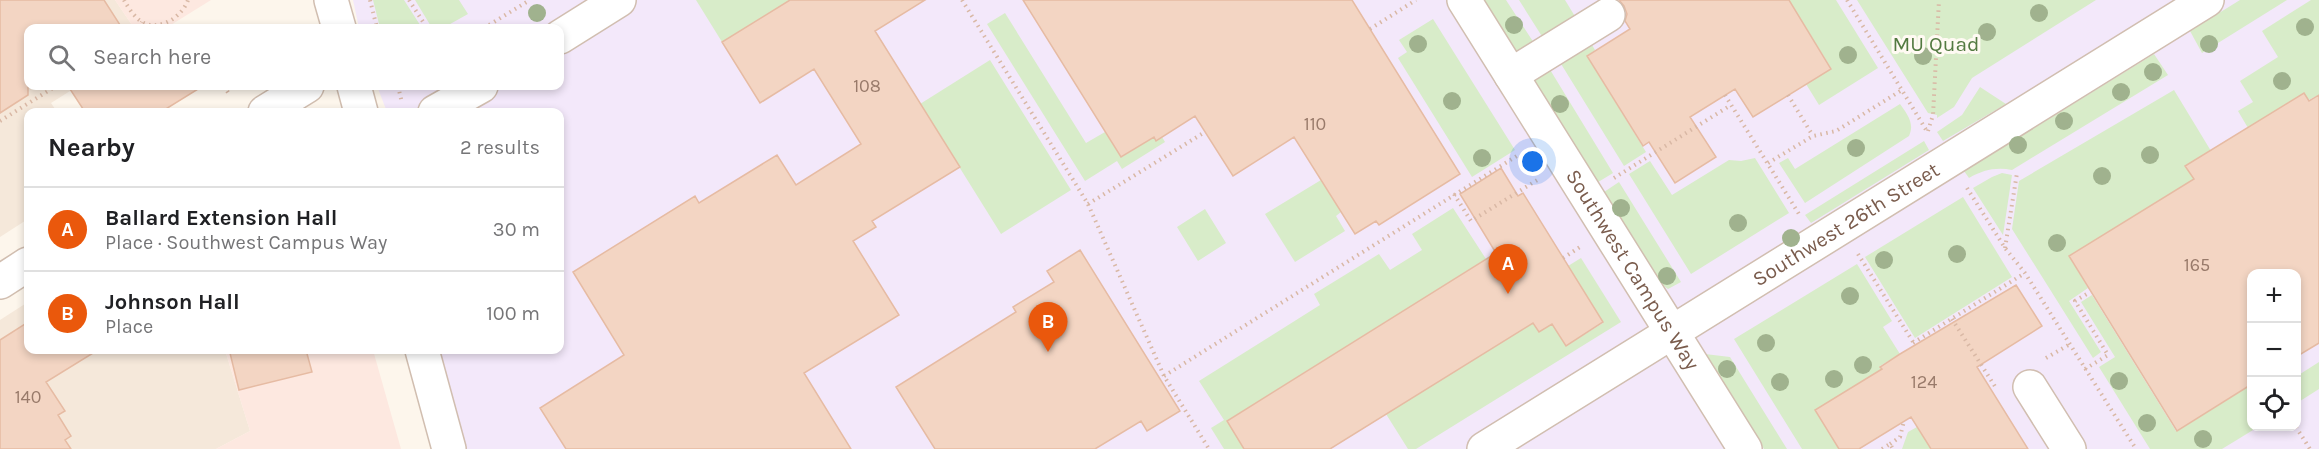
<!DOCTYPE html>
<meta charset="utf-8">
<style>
body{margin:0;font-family:Karla,sans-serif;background:#f6f6f6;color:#202124}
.controls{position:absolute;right:18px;bottom:18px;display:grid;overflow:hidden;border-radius:12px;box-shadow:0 3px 9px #0003}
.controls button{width:54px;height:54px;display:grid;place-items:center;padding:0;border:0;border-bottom:2px solid #e0e0e0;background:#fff;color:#202124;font:30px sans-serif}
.you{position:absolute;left:1533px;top:162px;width:21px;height:21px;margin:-15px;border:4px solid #fff;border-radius:50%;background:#1a73e8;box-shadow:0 0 0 9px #1a73e833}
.badge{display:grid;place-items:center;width:39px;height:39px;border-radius:50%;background:#ea580c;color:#fff;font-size:20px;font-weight:700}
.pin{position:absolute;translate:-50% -50px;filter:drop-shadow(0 2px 3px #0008)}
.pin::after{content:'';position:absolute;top:32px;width:21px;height:18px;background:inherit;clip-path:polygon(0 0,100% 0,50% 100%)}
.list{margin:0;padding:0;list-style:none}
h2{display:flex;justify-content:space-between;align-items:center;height:78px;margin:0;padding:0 24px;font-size:26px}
h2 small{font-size:20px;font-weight:400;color:#757577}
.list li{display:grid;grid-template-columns:39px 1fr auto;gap:18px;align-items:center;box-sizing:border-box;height:84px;padding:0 24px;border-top:2px solid #e0e0e0}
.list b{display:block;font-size:22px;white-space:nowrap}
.list p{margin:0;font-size:20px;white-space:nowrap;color:#757577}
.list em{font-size:20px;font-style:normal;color:#757577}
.icon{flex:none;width:33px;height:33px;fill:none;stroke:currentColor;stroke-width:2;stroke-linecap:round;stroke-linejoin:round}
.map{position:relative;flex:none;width:2319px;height:449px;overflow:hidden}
.search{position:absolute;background:#fff;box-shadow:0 3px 9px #0003;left:24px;top:24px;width:540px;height:66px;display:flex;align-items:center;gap:15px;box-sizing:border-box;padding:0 21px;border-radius:12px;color:#757577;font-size:22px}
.panel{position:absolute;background:#fff;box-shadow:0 3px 9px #0003;left:24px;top:108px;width:540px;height:246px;border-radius:12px}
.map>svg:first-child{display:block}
.residential{fill:#f5e8da}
.commercial{fill:#fde8e0}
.education{fill:#f3e8fa;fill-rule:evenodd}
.green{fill:#d8ecc9}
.building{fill:#f3d5c3;stroke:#e6bba3;stroke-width:1.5}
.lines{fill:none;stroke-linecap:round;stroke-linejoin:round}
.minor-casing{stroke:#d1beb0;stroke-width:36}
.path{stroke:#d9b8a5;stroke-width:4;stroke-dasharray:1.5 4.5;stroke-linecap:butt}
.minor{stroke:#fff;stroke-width:33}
.tree{fill:#a0b28e}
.labels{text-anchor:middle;stroke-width:6;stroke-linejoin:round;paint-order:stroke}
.number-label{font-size:18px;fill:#987a6a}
.park-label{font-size:21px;fill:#537a41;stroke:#fffaf3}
.street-label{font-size:21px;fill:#7a5c4d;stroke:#fffaf3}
</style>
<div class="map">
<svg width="2319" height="449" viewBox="0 0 2319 449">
<rect width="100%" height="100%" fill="#fdf6ec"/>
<path class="residential" d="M0,0h115l19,28h-106v58h50l-27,17 6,9h-29v107l-28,18z
M28,302v48h197l25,81 -34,18h-216v-129z"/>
<path class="commercial" d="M115,0h96l-45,28h-32z
M225,350h148l28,99h-185l34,-18z"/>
<path class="education" d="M353,0h1966v449h-1869l-22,-99h132v-238h-173l-10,-26h183v-58h-201zM2252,274h44v152h-44z"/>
<path class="green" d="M373,0h31l18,28h-42z
M415,0h44l9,14 -25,14h-11z
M696,0h94l-68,42z
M1482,0h24l28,43 -18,11z
M1519,0h46l11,18 -33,20z
M1789,0h47l42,68 -59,37 -13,-21 25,-16z
M1857,0h239l-124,78 -18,29 -17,11v-3l-9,-2z
M2240,0h47l-85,53 -12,-22z
M2311,0h8v95l-71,33 -10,-17 15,-9 -13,-21 38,-24 -16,-26z
M1005,13l81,130 19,-11 17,25 32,-20 2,4 6,-4 3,5 -43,27 -5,-8 -32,20 -98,-157z
M1433,19l82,131 -43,27 -74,-119 9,-6 -8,-12z
M1589,40l6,10 -8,6 59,96 -22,14 -66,-107z
M2154,54l14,21 -156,95c-16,-3 -29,0 -43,8l-5,-7z
M990,60l81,130 -70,44 -81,-130z
M1549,68l64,105 -18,11 -64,-105z
M1980,87l26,17 -63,37 -6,-9 25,-17z
M2174,90l37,61 -25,15 8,13 -125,77 19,32 -19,13 32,51 -8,6 -81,-129 7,-48z
M1900,104c7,10 15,19 9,32l-104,67 -26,-40 9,-5 7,11z
M1924,141l5,9 -118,73 -6,-8z
M1755,158l34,55 -98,61 -62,-100 21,-13 22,34 57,-35 12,1z
M2002,173l10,2 -9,60 -30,-47 19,-11z
M1321,180l20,32 -5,4 9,15 -50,31 -30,-48z
M1619,182l62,100 -13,7 -10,-7 -57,-88z
M1963,197l49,80 -97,61 -50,-81z
M1453,208l33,51 -259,162 17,28h-20l-13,-21 13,-8 -25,-39 121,-76 -6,-11 65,-40 11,16 32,-20 -10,-16z
M1205,209l21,34 -28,18 -21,-34z
M1581,258l40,64 -205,127h-8l-22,-35 147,-91 19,1 14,22 37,-23 -35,-57z
M1857,264l35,57 -9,6 17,27 -20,12 2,3 -66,41 23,39h-37l-68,-110z
M2092,295l84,136 75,-47 1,42 6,1 -36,22h-72l-51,-82 16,-10 -34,-55z
M1705,354l25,3 57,92h-23z
M2319,362v27l-22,14v-27z
M1917,427l14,22h-29l6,-17z"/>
<path class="building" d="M0,0h104l18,28h-94v67l-28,18z
M790,0h135l-50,31 85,136 -88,54 4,6 -23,14 46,74 -95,58 47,76h-285l-26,-41 84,-53 -51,-83 122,-76 4,7 78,-48 19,30 65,-41 -47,-75 -54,34 -38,-61z
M1023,0h329l108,174 -81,51 -3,-4 -21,13 -61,-97 -61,39 -38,-60 -39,25 -2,-4 -33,20z
M1619,0h170l42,69 -78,48 -18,-28 -45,28 26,40 -41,26 -26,-41 -6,4 -56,-90 43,-27 -5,-8 2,-7 -3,-8z
M68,86h135l-42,26h-76z
M2304,93l5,8 10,-6v248l-23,14v-84h-44v111l-75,47 -108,-175 125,-77 -9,-13z
M1501,168l17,28 5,-3 80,129 -37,24 -14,-22 -13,8 -6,-9 -203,126h-86l-17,-28 269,-168 -36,-59z
M1080,250l100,161 -33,20 -6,-10 -46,28h-160l-39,-62 120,-75 -3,-5 41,-25 -7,-11z
M2016,285l26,41 -65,41 51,82h-97l-20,-32 -52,32h-20l-24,-39 67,-41 -2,-2 20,-13z
M28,322v28h70l-52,32 19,29 -7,4 13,21 -6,4 6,9h-71v-109z
M246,350h60l6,22 -73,18 -9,-37z"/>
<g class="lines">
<g class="minor-casing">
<g id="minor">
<path d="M331,0l8,28"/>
<path id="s1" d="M1464,0l281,449"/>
<path d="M560,37l59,-37"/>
<path d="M1511,75l97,-60"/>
<path d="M354,86l7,26"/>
<path d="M265,112l42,-26"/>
<path d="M435,112l46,-26"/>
<path d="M0,282l28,-18"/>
<path d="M422,350l27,99"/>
<path d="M2030,387l39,62"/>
<path id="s2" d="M1484,449l723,-449"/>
</g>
</g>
<path class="path" d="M124,0c4,7 10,17 18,22 17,10 40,-5 46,-22
M370,0l7,28
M409,0l18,28
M962,0l126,204 76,172 45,73
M1847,0l81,133
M139,28l3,-6
M484,28l46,-28
M1370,29l46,-29
M224,86l5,8
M398,86l4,17
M1725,95l74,119
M1788,95l25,41
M0,121l56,-35
M1928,131l5,-16 6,-115
M1768,163l45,-27 23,-5 66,-41
M1614,178l117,-73
M1967,188l38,60 20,25 111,176
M1454,194l17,27 68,-42
M1088,204l117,-72
M2005,248l12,-75
M1858,254l57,91
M1563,258l17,-11
M1952,319l44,69
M1913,343l112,-70
M2046,358l24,-14
M2085,369l23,-14 -33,-54 15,-9
M1164,376l356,-222
M2296,427l14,22
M1890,444l10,-7 4,-16
M1882,449l8,-5 3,5"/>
<use href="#minor" class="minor"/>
</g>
<g class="tree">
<circle cx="537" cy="13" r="9"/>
<circle cx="2039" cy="13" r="9"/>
<circle cx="1514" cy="25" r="9"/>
<circle cx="2305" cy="27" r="9"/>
<circle cx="1987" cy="32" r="9"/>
<circle cx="1418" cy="44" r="9"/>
<circle cx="2209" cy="44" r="9"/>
<circle cx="1848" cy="55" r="9"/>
<circle cx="1923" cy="56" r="9"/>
<circle cx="2153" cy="72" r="9"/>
<circle cx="2282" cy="81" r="9"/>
<circle cx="2121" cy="92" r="9"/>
<circle cx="1452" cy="101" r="9"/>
<circle cx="1560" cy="104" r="9"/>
<circle cx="2064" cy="121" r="9"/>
<circle cx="2018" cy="145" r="9"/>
<circle cx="1856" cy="148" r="9"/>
<circle cx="2150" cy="155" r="9"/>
<circle cx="1482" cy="158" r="9"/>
<circle cx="2102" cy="176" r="9"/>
<circle cx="1621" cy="208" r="9"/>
<circle cx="1738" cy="223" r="9"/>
<circle cx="1791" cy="238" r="9"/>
<circle cx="2057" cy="243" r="9"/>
<circle cx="1957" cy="254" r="9"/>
<circle cx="1884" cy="260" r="9"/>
<circle cx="1667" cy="276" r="9"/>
<circle cx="1850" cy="296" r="9"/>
<circle cx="1766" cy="343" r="9"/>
<circle cx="1863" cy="365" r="9"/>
<circle cx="1727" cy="369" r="9"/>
<circle cx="1834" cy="379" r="9"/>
<circle cx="2119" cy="381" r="9"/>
<circle cx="1780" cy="382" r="9"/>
<circle cx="2147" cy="423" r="9"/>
<circle cx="2203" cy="439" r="9"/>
</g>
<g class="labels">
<g class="number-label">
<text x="867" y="92">108</text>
<text x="1315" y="130">110</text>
<text x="2197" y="271">165</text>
<text x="1924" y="388">124</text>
<text x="28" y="403">140</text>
</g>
<g class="park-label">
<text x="1936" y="51">MU Quad</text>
</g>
<g class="street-label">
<text dy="7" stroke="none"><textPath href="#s2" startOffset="426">Southwest 26th Street</textPath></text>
<text dy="7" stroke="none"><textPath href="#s1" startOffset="318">Southwest Campus Way</textPath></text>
</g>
</g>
</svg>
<div class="controls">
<button>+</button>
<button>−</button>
<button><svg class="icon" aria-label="locate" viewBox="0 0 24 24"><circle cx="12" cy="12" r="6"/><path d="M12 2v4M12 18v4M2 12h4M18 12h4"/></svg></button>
</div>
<div class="you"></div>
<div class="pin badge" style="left:1508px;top:294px">A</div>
<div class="pin badge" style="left:1048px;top:352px">B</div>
<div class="search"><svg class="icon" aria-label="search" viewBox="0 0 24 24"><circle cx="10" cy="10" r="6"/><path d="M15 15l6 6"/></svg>Search here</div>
<section class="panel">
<h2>Nearby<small>2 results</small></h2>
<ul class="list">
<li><span class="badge">A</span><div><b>Ballard Extension Hall</b><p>Place · Southwest Campus Way</p></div><em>30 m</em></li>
<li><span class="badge">B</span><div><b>Johnson Hall</b><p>Place</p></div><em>100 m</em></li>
</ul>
</section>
</div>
